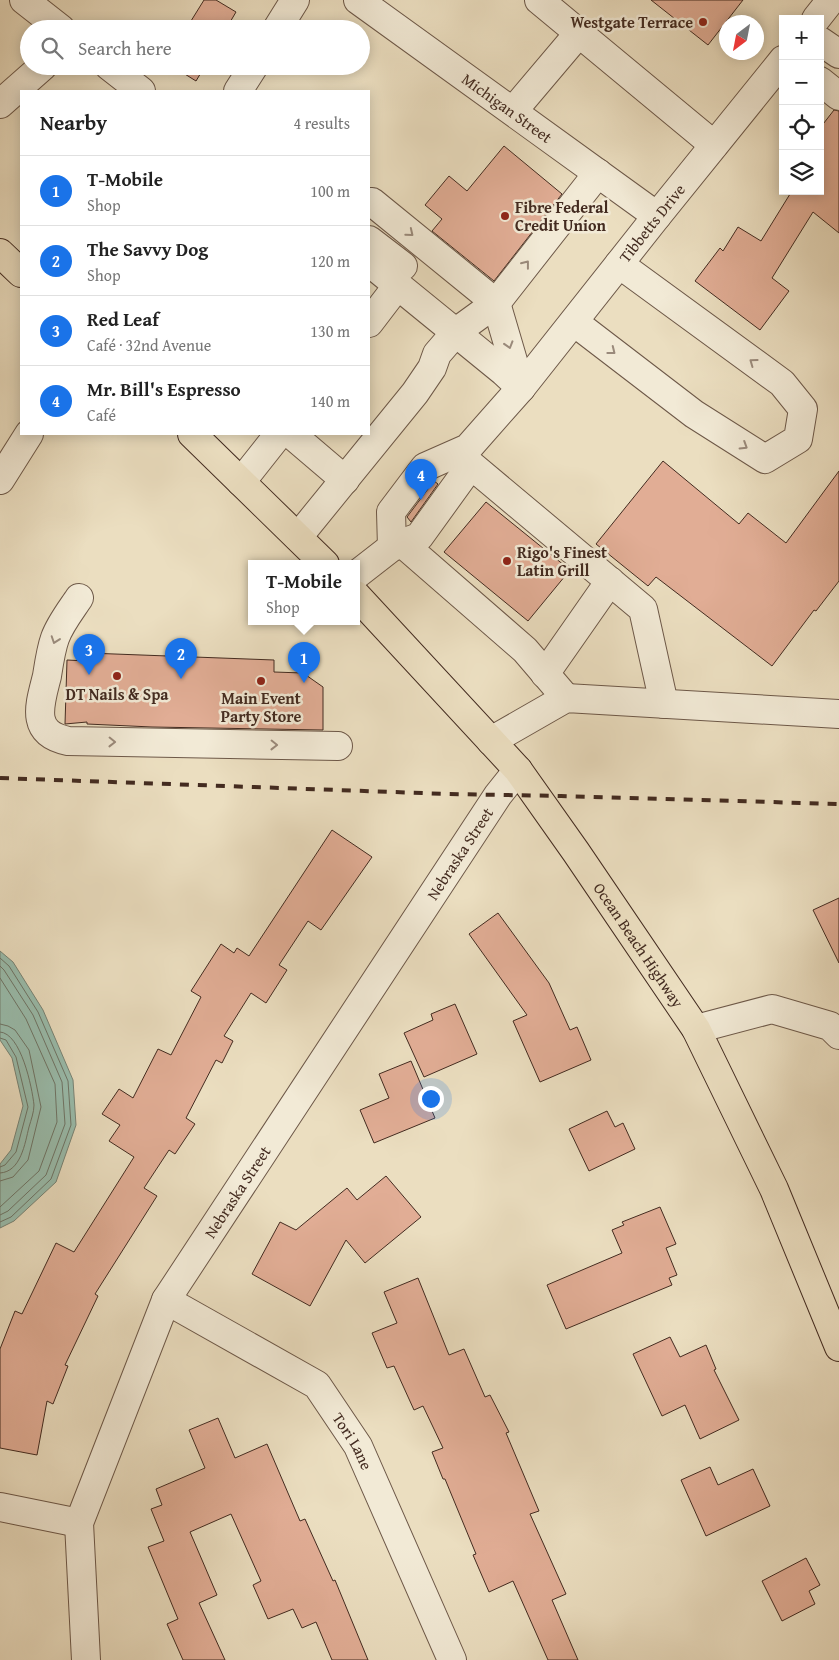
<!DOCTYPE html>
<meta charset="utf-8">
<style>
body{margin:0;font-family:"Gentium Book Plus",serif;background:#f2f2f2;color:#222}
.controls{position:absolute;right:15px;top:15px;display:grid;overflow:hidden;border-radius:0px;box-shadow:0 2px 12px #0003}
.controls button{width:45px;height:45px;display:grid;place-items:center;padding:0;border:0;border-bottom:1px solid #e0e0e0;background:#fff;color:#222;font:25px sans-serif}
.compass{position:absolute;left:719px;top:15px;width:45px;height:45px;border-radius:50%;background:#fff;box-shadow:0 2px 12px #0003;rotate:212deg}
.you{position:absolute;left:430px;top:1098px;width:18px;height:18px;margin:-12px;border:4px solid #fff;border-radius:50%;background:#1a73e8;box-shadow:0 0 0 8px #1a73e833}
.badge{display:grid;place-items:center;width:32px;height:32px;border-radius:50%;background:#1a73e8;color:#fff;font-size:16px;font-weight:700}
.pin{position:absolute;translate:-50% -41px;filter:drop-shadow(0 1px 2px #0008)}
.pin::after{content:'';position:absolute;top:26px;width:18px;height:15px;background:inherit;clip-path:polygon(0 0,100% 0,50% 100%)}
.popup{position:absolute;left:248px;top:560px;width:112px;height:65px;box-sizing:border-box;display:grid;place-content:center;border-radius:0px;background:#fff;filter:drop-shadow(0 1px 4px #0005);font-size:16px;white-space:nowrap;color:#767676}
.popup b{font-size:19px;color:#222}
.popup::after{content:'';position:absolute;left:50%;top:100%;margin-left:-10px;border:10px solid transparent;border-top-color:#fff}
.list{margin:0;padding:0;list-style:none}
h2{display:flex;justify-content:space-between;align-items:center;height:65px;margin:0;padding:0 20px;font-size:21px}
h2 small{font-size:16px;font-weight:400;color:#767676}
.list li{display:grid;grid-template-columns:32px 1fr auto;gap:15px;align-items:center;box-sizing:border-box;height:70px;padding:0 20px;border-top:1px solid #e0e0e0}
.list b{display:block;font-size:19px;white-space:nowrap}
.list p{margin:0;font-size:16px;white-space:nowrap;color:#767676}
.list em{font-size:16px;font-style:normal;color:#767676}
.icon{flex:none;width:28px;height:28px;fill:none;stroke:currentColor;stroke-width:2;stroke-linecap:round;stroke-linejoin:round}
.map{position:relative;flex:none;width:839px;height:1660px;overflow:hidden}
.search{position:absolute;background:#fff;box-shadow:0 2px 12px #0003;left:20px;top:20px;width:350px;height:55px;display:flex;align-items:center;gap:12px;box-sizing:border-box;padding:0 18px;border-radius:28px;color:#767676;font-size:19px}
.panel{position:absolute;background:#fff;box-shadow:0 2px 12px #0003;left:20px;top:90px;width:350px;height:345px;border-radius:0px}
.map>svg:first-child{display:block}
.water{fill:#99bdad;stroke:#778375}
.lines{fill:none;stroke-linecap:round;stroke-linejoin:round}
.shore{stroke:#6e7466;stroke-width:1}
.building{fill:#e1ad95;stroke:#432b20}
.minor-casing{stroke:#6d5848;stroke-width:30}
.major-casing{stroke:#432b20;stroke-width:30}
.minor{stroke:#f2ead6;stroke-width:28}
.major{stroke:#ebdec0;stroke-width:28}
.rail{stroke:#432b20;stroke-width:4;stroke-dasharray:9 9;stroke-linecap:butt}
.oneway{stroke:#9a8a7b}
.poi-dot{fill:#8f2418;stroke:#f2ead6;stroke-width:2}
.labels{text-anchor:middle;stroke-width:5;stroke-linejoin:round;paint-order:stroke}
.poi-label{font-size:16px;font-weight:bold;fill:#432b20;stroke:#f2ead6;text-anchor:start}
.street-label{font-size:16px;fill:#432b20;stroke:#f2ead6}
</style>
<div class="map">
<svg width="839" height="1660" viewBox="0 0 839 1660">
<rect width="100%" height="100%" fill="#ebdec0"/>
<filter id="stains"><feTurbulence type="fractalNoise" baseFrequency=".004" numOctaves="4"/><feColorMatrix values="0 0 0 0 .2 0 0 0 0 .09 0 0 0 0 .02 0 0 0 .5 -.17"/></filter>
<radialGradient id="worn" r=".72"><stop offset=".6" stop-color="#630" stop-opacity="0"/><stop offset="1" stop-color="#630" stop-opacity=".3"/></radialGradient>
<path class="water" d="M0,951l13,11 30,48 30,70 3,45 -20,57 -42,39 -14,7v-64l11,-14 12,-44 -11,-48 -12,-18z"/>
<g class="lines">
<path class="shore" d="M0,958l9,8 29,46 30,69 3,44 -20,54 -40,38 -11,5
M0,966l4,4 29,45 29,67 3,42 -19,51 -38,36 -8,4
M0,978l26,41 29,65 2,38 -18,49 -39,36
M0,1024l8,2 7,4 14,20 12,57 -13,53 -15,17 -13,4
M0,1032c21,1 32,55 34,73 0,7 -3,15 -5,22 -4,16 -8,45 -29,46
M0,1038l6,2 10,17 12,50 -12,45 -11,13 -5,2"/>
</g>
<path class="building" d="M204,0h12l20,12 -10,17h-40z
M651,0h92l-35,45z
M172,66h33l-9,15z
M834,110l5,1v122l-26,-21 -41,66 17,13 -29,39 -65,-49 25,-33 3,3 15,-24 23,14 29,-47 -4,-3h34v-63z
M504,146l58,48 -68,87 -62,-50 10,-12 -17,-14 24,-29 18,15z
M663,461l76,63 9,-11 38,30 53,-72v110l-23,30 -2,-1 -42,56 -116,-89 -8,9 -52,-42z
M434,481l4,3 -27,38 -4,-5z
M486,502l84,68 -42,51 -84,-69z
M88,653l186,7v12l29,1 20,14v43l-171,-3 -65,-3v-2l-22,2 2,-64 20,1z
M332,830l40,27 -51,73 -13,-9 -29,44 8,5 -21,33 -15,-10 -27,43 9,5 -11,22 -6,-3 -30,58 9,6 -20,30 -6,-4 -25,38 13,8 -62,98 3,2 -33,69 3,1 -15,38 -6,-3 -10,54 -37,-7v-99l15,-38 7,3 34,-71 18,9 60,-95 -25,-16 11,-16 -18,-11 17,-25 14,9 25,-49 13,6 30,-58 -10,-6 30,-47 13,9 3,-5 12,8z
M839,898v65l-26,-53z
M498,913l51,70 21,47 7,-3 14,33 -51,22 -27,-61 14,-6 -58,-81z
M455,1004l22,50 -53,23 -20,-44 29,-13 -2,-6z
M411,1061l24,57 -61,25 -14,-33 29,-12 -10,-24z
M607,1111l8,16 8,-4 12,26 -46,22 -20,-42z
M386,1176l35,41 -56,46 -19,-23 -36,66 -58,-32 28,-52 16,8 51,-42 10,12z
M660,1207l16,37 -10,4 11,27 -8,3 3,7 -106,44 -19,-44 75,-32 -10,-23 12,-5 -2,-3z
M418,1278l31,77 15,-6 21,48 5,-2 19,37 -3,1 33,78 -9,3 36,80 -14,6 26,60h-30l-35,-79 -24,11 -16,-37 3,-1 -31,-75h-2l-11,-27 11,-4 -20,-42 -9,4 -20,-44 -7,2 -15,-35 25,-10 -13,-31z
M670,1337l10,20 26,-12 10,24 -2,1 25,50 -39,19 -15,-34 -23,11 -29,-62z
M218,1418l17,40 32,-14 33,77 5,-2 28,62 2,-1 33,80h-36l-16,-38 -14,6 -9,-19 -25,10 -15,-34 8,-4 -30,-67 -41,18 27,63 -18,8 26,57h-42l-16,-36 11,-5 -30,-72 16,-6 -13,-32 11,-4 -6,-16 49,-21 -16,-38z
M710,1467l8,18 35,-16 17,37 -64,30 -25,-56z
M806,1558l14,27 -11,6 6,13 -33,17 -20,-40z"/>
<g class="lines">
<g class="minor-casing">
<g id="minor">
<path d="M24,0l37,29"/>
<path id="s1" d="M358,0l299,216"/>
<path d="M539,0l175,145"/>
<path d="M816,19l15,-19"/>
<path d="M277,29l18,-29"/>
<path d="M820,41l19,13"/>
<path d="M109,66l32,25"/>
<path d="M820,81l19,15"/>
<path d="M238,91l16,-25"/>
<path d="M0,104l43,-38"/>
<path d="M513,111l66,-78"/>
<path d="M372,202l124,101 25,85"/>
<path d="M369,240l34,26"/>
<path d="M369,262l135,110 17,16"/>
<path d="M574,322l120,92 71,45 33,-20 5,-30 -21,-26 -163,-119"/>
<path d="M369,323l29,-38"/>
<path d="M291,434l54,46"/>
<path d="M0,480l29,-46"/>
<path d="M241,482l38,-48"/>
<path d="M298,537l117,-144 17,-25 5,-14 19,-22 40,-29 102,-130"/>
<path d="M402,543l123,107 41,48"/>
<path id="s2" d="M392,547l-1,-35 34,-45 43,-19 53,-60 136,-172 126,-156"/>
<path d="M356,575l36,-28 27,-10 52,-72 172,144 21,95"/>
<path d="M79,598c-8,12 -19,26 -24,40 -4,11 -6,25 -8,38 -7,28 -18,57 21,65l270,5"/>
<path d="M545,674l65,-93"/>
<path d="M491,741l75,-43 273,16"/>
<path d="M696,1029l76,-20 58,17 9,9"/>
<path id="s3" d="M166,1300l151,85 41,61 94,214"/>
<path d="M0,1507l79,16"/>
<path id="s4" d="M86,1660l-7,-137 87,-223 332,-505 20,-25"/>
</g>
</g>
<g class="major-casing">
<g id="major">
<path d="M0,253l21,20"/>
<path d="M192,434l133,130"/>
<path id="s5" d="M356,595l162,175 58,82 120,177 78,160 65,158"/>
</g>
</g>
<use href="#minor" class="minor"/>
<use href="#major" class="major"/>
<path class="rail" d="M0,778l449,16 112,2 278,8"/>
</g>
<defs><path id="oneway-chevron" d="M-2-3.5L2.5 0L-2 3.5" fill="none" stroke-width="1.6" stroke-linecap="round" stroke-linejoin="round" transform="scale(1.25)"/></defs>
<g class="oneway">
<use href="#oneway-chevron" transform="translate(410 233) rotate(39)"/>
<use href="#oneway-chevron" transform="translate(526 264) rotate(-52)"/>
<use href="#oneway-chevron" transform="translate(509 345) rotate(73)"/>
<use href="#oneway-chevron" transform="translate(612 351) rotate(38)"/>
<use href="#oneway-chevron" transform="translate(753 362) rotate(-144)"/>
<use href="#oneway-chevron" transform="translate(744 446) rotate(32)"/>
<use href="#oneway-chevron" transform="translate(55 640) rotate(109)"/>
<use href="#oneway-chevron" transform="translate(112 742) rotate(1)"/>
<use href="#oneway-chevron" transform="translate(274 745) rotate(1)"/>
</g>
<g class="poi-dot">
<circle cx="703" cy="22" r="5"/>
<circle cx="505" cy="216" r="5"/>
<circle cx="507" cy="561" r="5"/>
<circle cx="117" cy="676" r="5"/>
<circle cx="261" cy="681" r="5"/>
</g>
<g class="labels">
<g class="poi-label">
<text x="693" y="28" text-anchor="end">Westgate Terrace</text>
<text x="515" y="213">Fibre Federal<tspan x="515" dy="18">Credit Union</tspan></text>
<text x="517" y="558">Rigo's Finest<tspan x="517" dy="18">Latin Grill</tspan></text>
<text x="117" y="700" text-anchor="middle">DT Nails &amp; Spa</text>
<text x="261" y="704" text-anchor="middle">Main Event<tspan x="261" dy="18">Party Store</tspan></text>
</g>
<g class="street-label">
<text dy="6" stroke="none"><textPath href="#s1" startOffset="184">Michigan Street</textPath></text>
<text dy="6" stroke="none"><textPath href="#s2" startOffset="429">Tibbetts Drive</textPath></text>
<text dy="6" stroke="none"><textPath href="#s4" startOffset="911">Nebraska Street</textPath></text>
<text dy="6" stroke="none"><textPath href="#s5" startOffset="451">Ocean Beach Highway</textPath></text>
<text dy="6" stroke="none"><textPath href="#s4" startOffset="506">Nebraska Street</textPath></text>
<text dy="6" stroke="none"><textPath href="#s3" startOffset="240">Tori Lane</textPath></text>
</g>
</g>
<rect width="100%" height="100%" filter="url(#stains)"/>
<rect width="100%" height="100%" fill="url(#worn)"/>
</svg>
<div class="controls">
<button>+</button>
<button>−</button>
<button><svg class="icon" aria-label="locate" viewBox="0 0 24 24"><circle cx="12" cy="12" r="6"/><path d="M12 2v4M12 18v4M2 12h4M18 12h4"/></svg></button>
<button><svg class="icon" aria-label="layers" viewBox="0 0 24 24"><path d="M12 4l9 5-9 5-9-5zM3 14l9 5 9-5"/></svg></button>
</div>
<svg class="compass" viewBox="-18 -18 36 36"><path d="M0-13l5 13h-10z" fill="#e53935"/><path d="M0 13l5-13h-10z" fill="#767676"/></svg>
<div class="you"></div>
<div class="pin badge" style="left:304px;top:683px">1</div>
<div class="popup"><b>T-Mobile</b>Shop</div>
<div class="pin badge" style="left:181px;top:679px">2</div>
<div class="pin badge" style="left:89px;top:675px">3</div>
<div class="pin badge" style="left:421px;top:500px">4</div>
<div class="search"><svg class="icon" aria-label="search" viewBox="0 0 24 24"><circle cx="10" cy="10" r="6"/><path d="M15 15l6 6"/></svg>Search here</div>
<section class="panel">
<h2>Nearby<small>4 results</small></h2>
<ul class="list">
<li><span class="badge">1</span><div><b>T-Mobile</b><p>Shop</p></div><em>100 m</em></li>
<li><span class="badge">2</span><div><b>The Savvy Dog</b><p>Shop</p></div><em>120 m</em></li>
<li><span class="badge">3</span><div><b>Red Leaf</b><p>Café · 32nd Avenue</p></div><em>130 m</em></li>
<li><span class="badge">4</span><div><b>Mr. Bill's Espresso</b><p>Café</p></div><em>140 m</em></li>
</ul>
</section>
</div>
